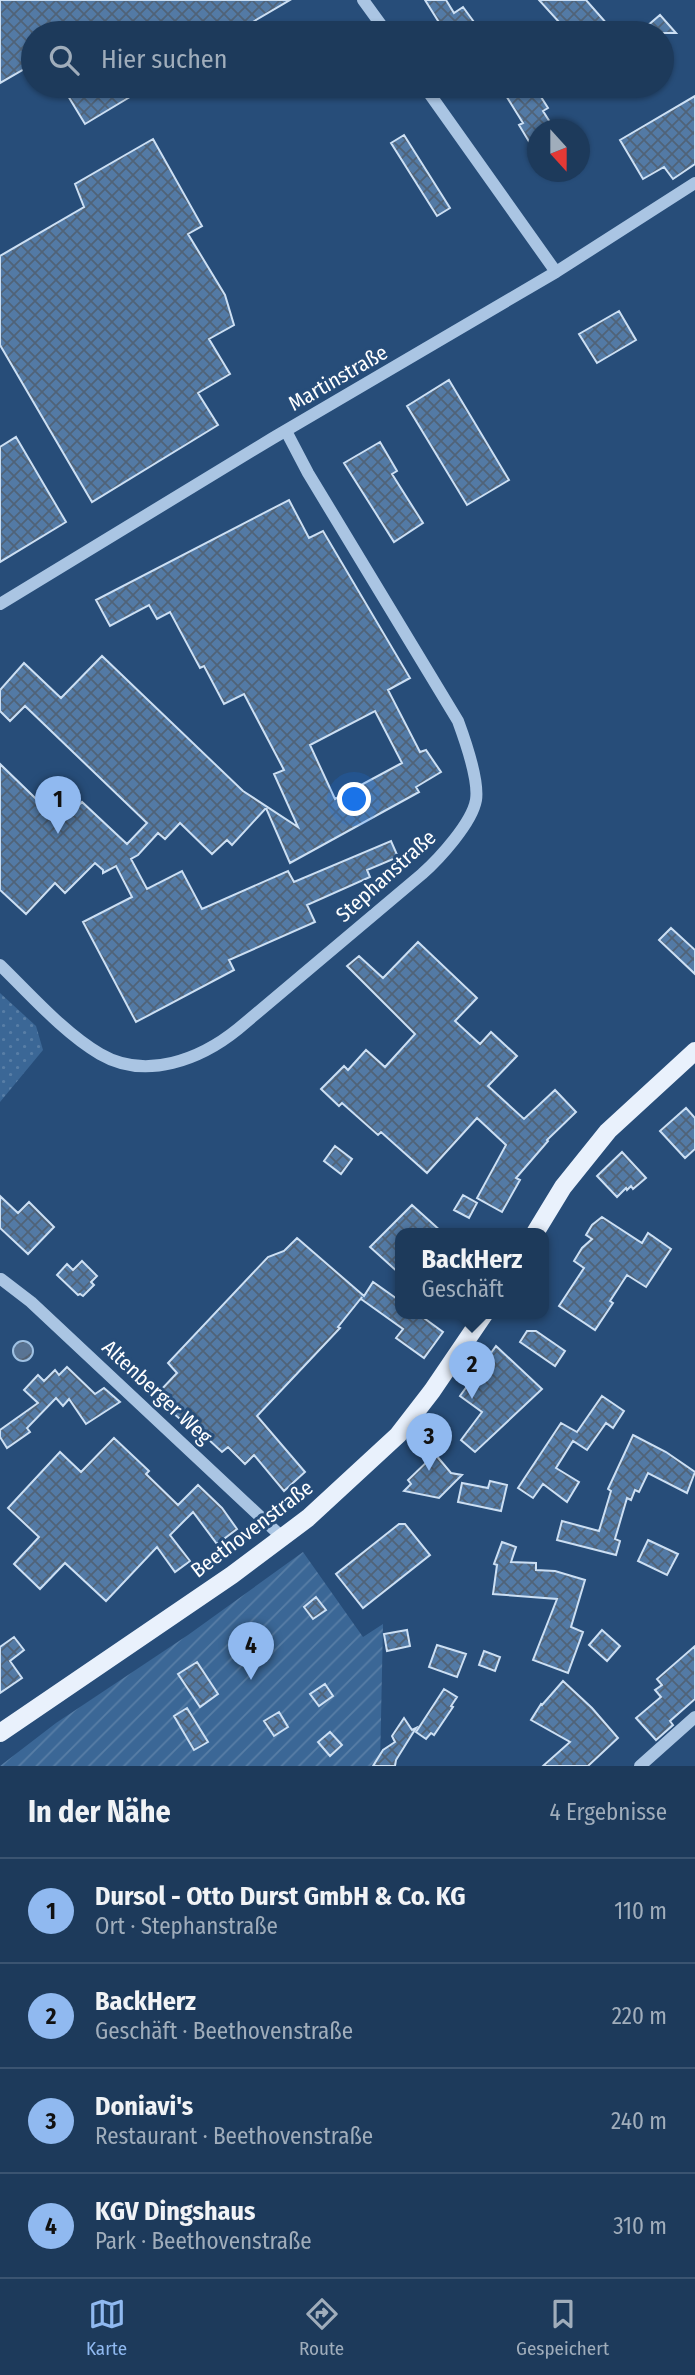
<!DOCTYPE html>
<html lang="de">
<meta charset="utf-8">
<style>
body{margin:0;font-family:"Fira Sans Condensed",sans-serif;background:#254161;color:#f1f3f6}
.compass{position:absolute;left:527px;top:119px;width:63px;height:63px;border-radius:50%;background:#1d3a5b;box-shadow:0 2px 5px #0004;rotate:159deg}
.you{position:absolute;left:355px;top:800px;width:24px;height:24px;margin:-18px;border:5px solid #fff;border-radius:50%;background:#1a73e8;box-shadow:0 0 0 10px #1a73e833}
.badge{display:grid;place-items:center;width:46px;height:46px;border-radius:50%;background:#90b9f0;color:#111;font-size:23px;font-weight:700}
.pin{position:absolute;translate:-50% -58px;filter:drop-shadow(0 2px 4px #0008)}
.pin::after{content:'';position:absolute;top:37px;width:24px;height:21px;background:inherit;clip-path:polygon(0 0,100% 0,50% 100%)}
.popup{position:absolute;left:395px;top:1228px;width:154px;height:91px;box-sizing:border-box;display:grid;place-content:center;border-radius:14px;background:#1d3a5b;filter:drop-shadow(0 2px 5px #0005);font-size:23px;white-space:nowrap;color:#a0adbb}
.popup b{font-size:26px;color:#f1f3f6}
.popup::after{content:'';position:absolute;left:50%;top:100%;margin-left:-14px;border:14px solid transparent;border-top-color:#1d3a5b}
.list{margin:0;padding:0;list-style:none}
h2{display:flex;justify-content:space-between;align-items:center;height:91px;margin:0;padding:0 28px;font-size:30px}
h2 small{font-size:23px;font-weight:400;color:#a0adbb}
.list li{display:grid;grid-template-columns:46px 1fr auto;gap:21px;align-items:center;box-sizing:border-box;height:105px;padding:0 28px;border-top:2px solid #3b5471}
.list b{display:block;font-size:26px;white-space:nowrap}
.list p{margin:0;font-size:23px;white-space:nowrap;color:#a0adbb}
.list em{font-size:23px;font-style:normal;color:#a0adbb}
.icon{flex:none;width:38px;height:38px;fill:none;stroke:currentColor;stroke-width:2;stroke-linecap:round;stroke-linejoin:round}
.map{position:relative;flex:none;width:695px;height:1766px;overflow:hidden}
.search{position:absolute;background:#1d3a5b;box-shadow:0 2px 5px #0004;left:21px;right:21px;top:21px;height:77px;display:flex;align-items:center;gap:18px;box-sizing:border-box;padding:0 24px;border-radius:38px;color:#a0adbb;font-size:26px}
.sheet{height:511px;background:#1d3a5b}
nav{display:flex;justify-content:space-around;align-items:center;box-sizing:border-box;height:98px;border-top:2px solid #3b5471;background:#1d3a5b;font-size:19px;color:#a0adbb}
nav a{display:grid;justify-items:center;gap:4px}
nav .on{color:#90b9f0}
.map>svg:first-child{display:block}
.grass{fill:url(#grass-dots)}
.garden{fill:url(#garden-furrows)}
.water{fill:url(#water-waves);stroke:#9fc1e3;stroke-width:2}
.building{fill:url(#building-cross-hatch);stroke:#ccdff3;stroke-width:2;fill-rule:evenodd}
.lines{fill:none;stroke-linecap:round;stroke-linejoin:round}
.minor{stroke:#aac5e3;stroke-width:12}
.major{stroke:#e9f1fc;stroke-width:18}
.labels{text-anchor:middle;stroke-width:6;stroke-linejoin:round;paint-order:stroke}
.street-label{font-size:21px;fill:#fff;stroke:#274d79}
</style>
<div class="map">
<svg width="695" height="1766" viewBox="0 0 695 1766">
<defs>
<pattern id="grass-dots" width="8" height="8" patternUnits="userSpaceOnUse" patternTransform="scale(1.75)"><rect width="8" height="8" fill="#3b6796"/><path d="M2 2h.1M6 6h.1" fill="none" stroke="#587ea6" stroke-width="1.8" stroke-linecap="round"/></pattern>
<pattern id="garden-furrows" width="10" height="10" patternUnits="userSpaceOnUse" patternTransform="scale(1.75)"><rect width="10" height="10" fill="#3b6796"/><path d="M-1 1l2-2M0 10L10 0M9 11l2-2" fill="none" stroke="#587ea6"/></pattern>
<pattern id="water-waves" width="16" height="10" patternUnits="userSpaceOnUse" patternTransform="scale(1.75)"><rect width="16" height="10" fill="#597494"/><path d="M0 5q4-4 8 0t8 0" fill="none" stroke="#525e6c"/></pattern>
<pattern id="building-cross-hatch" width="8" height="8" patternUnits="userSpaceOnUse" patternTransform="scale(1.75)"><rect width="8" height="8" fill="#537aa5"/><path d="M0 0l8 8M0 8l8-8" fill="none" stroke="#506378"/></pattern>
</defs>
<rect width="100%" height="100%" fill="#274d79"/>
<path class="grass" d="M0,993l36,33 7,24 -43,52z"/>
<path class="garden" d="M303,1552l60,85 20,-13 -3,142h-380l56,-43 132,-88z"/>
<path class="water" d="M13 1351a10 10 0 1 1 20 0a10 10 0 1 1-20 0Z"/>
<path class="building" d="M0,0h290l-56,33h-201v31l-33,19z
M425,0h21l8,13 9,-6 19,26h-55l13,-9z
M539,0h47l29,33h-46z
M660,15l16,18h-37z
M62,86h86l-63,38z
M500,86h34l14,22 -5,3 12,19h-18v25l-18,-30 4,-2z
M695,96v68l-22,15 -9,-12 -21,12 -23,-39z
M404,135l46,73 -13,8 -46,-73z
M153,139l49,87 -14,8 37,61 9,30 -25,14 21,35 -32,19 20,32 -126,77 -92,-157v-89l84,-49 -9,-23z
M619,311l17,29 -39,23 -18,-29z
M449,380l60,100 -42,25 -60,-99z
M16,437l50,85 -66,40v-115z
M380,442l17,29 -5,3 31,49 -29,19 -50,-79z
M289,500l20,38 14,-7 87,147 -22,12 32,62 6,-2 15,22 -25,15 3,5 -129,71 -24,-55 -34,37 -5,-5 -15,14 -32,-31 -15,16 -7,-6 -20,22 -7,4 16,30 35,-18 20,38 86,-38 6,11 97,-41 7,16 -31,13 3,7 -63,28 8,17 -86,38 5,10 -98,52 -53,-100 49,-25 -16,-31 -13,7v-3l-8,-7 -30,30 -10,-10 -29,31 -26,-24v-126l61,59 21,-21 45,42 20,-21 -122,-117 -15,15 -10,-10v-21l24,-27 37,35 41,-42 141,135 55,36 -24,-53 10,-4 -40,-76 -20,10 -20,-38 -4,2 -30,-56 -13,7 -8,-14 -39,21 -14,-26zM375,711l27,52 -67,36 -25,-54z
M671,928l24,22v24l-36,-34z
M418,942l59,56 -22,23 25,23 11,-12 26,24 -29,30 36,33 31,-29 21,22 -29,28 1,1 -32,37 4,2 -18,32 -25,-14 29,-53 -29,-27 -50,55 -46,-41 -3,3 -36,-32 -3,3 -18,-17 23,-23 4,4 18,-20 19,17 30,-33 -68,-68 12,-10 24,22z
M686,1108l9,10v31l-10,9 -25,-27z
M335,1146l17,13 -11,15 -17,-13z
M622,1152l24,26 -13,11 -2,-3 -4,4 -1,-2 -9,9 -20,-21z
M463,1195l14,8 -8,15 -15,-8z
M0,1196l18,17 11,-11 25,25 -26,27 -28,-26z
M412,1205l31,28h-43v41l-30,-27z
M602,1217l40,26 6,-10 23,16 -25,38 -19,-12 -17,26 3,2 -18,27 -36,-24 25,-38 -10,-7 8,-13 10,-9 -6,-4 6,-10z
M297,1238l67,58 9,-14 27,19v12h17l26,19 -19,26 -28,-20 7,-9 -42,-30 1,-2 -24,30 2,1 -83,88 48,56 -21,19 -30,-36 -9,9 -17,-17 -6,5 -27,-25 -2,3 -20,-17 2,-5 -16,-16 18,-19 -9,-10 100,-106 16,-6z
M82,1261l15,15 -6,6 3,3 -11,11 -3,-2 -2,1 -21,-20 10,-11 6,6z
M527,1331h9l29,20 -10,15 -35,-24z
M496,1346l46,43 -67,63 -14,-12 21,-28 -22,-16z
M67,1367l28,27 9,-6 16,14 -34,22 -17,-25 -6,7 -7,-8 -29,30 3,4 -23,16 -7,-11v-7l38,-27 -14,-13 14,-15 6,6 11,-11 4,5z
M602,1396l22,15 -11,17 -7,-5 -19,27 -14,-9 -17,27 23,14 -12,20 -24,-18 -10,14 -15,-10 43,-65 16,9z
M633,1435l33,17 29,20 -8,21 -39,-20 -9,19 -4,-2 -4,10 -4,-2 -12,41 5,2 -4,14 -59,-15 5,-19 37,10 12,-40 -3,-2z
M114,1438l35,33 -3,3 32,31 20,-20 24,23 15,21 -20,15 -24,-32 -23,23 20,26 -15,11 -18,-25 -51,54 -41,-38 -25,26 -26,-25 25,-27 -31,-29 52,-56 21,20z
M435,1454l16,19 11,2 -23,23 -35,-7 7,-7 -3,-4z
M490,1481l17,4 -6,26 -43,-9 4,-19 26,5z
M399,1524h6l25,31 -67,53 -27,-34z
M648,1540l30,14 -11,21 -29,-14z
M502,1542l14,5 -5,15 25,1v7l19,1 30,9 -14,47 12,5 -15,41 -35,-13 24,-61 -64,-5 4,-29 -3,-1z
M316,1597l10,13 -13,9 -9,-12z
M407,1630l3,16 -23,5 -3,-17z
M602,1630l18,16 -13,15 -18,-16z
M253,1635l10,12 -15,10 -9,-12z
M14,1637l10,13 -14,11 12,17 -22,15v-46z
M437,1645l29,9 -9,23 -28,-10z
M695,1646v53l-25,22 3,4 -17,15 -20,-22 25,-21 -6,-7 7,-5 -5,-6z
M484,1651l16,6 -5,14 -16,-6z
M197,1662l21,32 -18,13 -22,-33z
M563,1681l29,27 26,30 -30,28h-45l27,-24 -39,-22 10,-16 1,1z
M325,1684l8,12 -14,10 -9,-12z
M444,1689l13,8 -6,9 2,1 -19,28 -3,-2 -5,6 -10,-7z
M187,1708l21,34 -14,8 -20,-34z
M279,1712l9,15 -14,9 -10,-15z
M404,1718l8,12 4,-2 -20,32 -1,6h-22l10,-16 12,-8 -3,-6z
M330,1732l12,13 -12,11 -12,-14z"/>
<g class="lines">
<path class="minor" d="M363,0l24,33
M424,86l132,186
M0,604l273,-166 283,-166 139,-89
M0,965c30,29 64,68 100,89 46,27 101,5 138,-25l184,-155c17,-15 50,-51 54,-74 3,-19 -11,-60 -18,-79l-150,-248 -22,-42
M1,1279l30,23 252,236
M640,1766l55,-49"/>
<path class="major" d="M535,1233l28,-46 45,-56 87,-80
M0,1733l232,-158 76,-57 90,-83 34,-44 53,-78"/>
</g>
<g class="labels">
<g class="street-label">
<text transform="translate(338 378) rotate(-30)" y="7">Martinstraße</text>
<text transform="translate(386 876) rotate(-42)" y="7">Stephanstraße</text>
<text transform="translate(157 1392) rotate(43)" y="7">Altenberger Weg</text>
<text transform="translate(252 1529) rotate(-37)" y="7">Beethovenstraße</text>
</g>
</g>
</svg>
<svg class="compass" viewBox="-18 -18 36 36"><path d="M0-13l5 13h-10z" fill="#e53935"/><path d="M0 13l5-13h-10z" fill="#a0adbb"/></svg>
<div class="you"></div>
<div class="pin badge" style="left:58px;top:834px">1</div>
<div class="pin badge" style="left:472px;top:1399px">2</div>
<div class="popup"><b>BackHerz</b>Geschäft</div>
<div class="pin badge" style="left:429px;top:1471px">3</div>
<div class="pin badge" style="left:251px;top:1680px">4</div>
<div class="search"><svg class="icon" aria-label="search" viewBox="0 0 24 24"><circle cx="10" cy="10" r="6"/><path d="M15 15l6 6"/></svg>Hier suchen</div>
</div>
<section class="sheet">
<h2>In der Nähe<small>4 Ergebnisse</small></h2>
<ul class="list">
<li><span class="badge">1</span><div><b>Dursol - Otto Durst GmbH &amp; Co. KG</b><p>Ort · Stephanstraße</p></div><em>110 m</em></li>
<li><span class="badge">2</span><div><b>BackHerz</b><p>Geschäft · Beethovenstraße</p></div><em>220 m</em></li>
<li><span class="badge">3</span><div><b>Doniavi's</b><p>Restaurant · Beethovenstraße</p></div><em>240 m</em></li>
<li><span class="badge">4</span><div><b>KGV Dingshaus</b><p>Park · Beethovenstraße</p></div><em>310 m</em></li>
</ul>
</section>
<nav>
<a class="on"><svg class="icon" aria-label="map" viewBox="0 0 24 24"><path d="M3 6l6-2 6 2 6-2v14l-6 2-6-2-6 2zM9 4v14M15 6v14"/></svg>Karte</a>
<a><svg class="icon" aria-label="directions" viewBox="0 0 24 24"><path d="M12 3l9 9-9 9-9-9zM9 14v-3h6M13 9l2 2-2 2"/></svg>Route</a>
<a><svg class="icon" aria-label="saved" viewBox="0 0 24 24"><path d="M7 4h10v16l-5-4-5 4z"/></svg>Gespeichert</a>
</nav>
